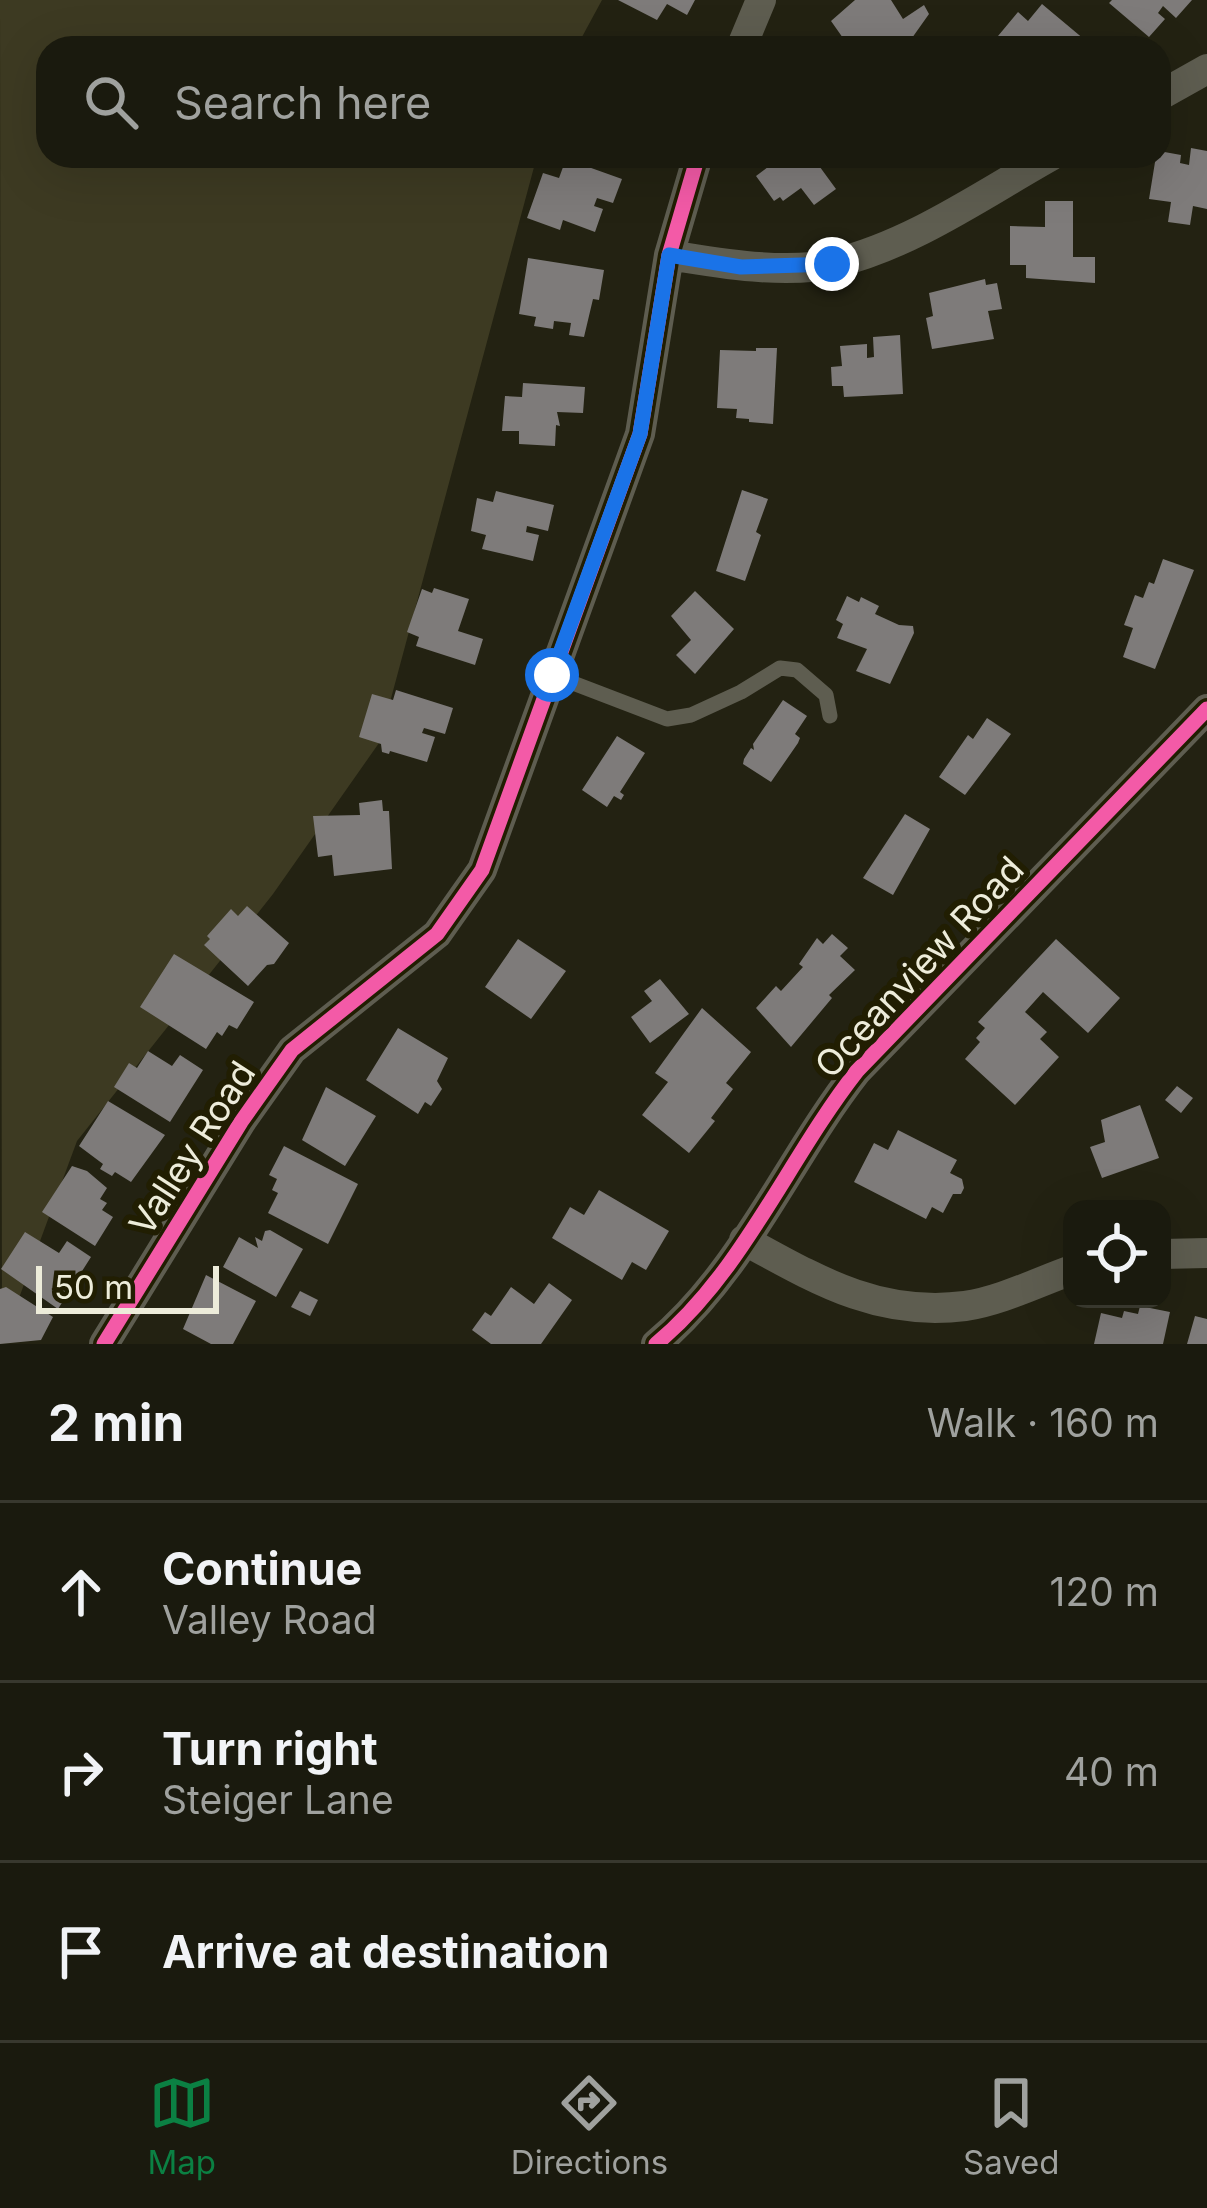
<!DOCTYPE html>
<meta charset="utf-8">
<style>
body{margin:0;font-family:Inter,sans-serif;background:#232317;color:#f1f3f6}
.controls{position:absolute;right:36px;bottom:36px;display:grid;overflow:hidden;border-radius:24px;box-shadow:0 12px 48px #0002}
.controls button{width:108px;height:108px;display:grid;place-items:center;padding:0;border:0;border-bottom:3px solid #38382e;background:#1a1a0e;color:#f1f3f6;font:60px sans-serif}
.scale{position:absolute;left:36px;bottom:30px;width:183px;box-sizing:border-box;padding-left:12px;border:6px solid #edecda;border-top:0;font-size:33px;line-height:42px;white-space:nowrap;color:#edecda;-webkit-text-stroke:9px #211e02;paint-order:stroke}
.stop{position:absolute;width:36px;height:36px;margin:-27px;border:9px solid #1a73e8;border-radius:50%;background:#fff}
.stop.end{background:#1a73e8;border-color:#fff;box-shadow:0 3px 12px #0008}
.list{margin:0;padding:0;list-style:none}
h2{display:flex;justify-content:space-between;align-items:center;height:156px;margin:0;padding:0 48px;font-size:51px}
h2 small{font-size:39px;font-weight:400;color:#9fa19e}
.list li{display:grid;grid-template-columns:78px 1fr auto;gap:36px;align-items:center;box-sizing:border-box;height:180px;padding:0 48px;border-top:3px solid #38382e}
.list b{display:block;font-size:45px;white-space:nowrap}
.list p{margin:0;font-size:39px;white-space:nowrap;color:#9fa19e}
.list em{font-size:39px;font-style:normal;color:#9fa19e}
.icon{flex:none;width:66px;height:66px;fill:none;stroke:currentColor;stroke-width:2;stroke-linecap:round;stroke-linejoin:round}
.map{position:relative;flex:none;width:1207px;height:1344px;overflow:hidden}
.search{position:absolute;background:#1a1a0e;box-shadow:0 12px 48px #0002;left:36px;right:36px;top:36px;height:132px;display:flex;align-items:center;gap:30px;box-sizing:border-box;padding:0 42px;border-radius:36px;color:#9fa19e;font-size:45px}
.sheet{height:696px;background:#1a1a0e}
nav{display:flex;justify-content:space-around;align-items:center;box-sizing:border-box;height:168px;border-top:3px solid #38382e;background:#1a1a0e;font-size:33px;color:#9fa19e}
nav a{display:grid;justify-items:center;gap:6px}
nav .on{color:#0b8043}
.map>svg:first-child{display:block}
.green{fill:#3d3a22}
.building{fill:#7e7b7a}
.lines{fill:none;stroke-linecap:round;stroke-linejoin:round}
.lane{stroke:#5e5d50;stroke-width:15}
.street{stroke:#5e5d50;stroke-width:30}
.cycleway-casing{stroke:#211e02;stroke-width:22}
.cycleway{stroke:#f35aa7;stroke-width:15}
.route{stroke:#1a73e8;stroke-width:15}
.labels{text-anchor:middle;stroke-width:12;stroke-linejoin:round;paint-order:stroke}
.street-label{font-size:36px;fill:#edecda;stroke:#211e02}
</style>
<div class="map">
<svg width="1207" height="1344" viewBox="0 0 1207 1344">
<rect width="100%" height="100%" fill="#232212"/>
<path class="green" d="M0,0h602l-26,48h-528v108h489l-158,587 -106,151 -196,247 -75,203z"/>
<path class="building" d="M618,0h77l-8,15 -20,-11 -10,16z
M855,0h36l12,19 21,-14 5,9 -17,24 -16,10h-5l-5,-8 -12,8h-24l-19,-27z
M1112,0h80l-16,18 -13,-12 -5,7 7,6 -16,18 -40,-34z
M1042,4l49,41 -2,3h-83l3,-3 -11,-9 20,-24 10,9z
M1191,148l16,3v58l-14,-3 -3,19 -22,-3 3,-20 -22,-3 7,-43 3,-5 22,4 -1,8 9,2z
M766,156h39l8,11 4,-4 19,26 -22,16 -13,-17 -18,13 -3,-4 -6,4 -18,-25 16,-12z
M566,159l56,20 -9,24 -16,-5 -3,8 9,3 -8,23 -32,-12 -3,10 -33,-12 16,-45 16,5z
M1045,201h28v56h22v26l-69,-5v-13h-16v-39l35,1z
M528,258l76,12 -5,30 -6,-1 -9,38 -15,-2 2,-12 -17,-2 -1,8 -19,-3 2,-9 -17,-3z
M985,279l1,6 11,-2 5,26 -14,2 6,28 -62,10 -6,-31 7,-2 -4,-23z
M900,335l3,59 -59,3 -1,-11h-11l-1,-19 11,-1 -2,-20 27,-2v14l7,-1 -1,-20z
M756,348h21l-4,76 -24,-2v-3l-13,-1 1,-9 -20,-1 3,-58 36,1z
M523,383l62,4 -2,26 -26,-1 3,14 -4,-1 -1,21 -36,-2v-13h-17l3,-35 17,1z
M742,490l26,9 -12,33 5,3 -16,46 -29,-10z
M496,491l58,14 -6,26 -21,-5 -1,6 13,3 -6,26 -51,-12 4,-14 -15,-4 6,-33 16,4z
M1163,559l31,11 -39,99 -32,-12 10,-29 -9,-3 11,-30 8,3 6,-16 5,2z
M434,588l35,11 -11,32 25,8 -8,26 -59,-19 3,-9 -12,-5 15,-43 10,4z
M695,591l39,38 -39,45 -19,-19 15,-15 -20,-24z
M847,596l12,6 2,-5 18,9 -4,8 24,11 14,1 1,7 -24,51 -34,-13 11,-22 -30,-11 6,-14 -7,-4z
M396,690l57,18 -8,26 -21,-6 -2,5 13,4 -8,25 -37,-11 -1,3 -7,-2 -1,-8 -22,-7 13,-43 21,6z
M783,700l24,16 -12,18 5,4 -2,5 -27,39 -28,-18 1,-5 7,-11 3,2 -1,-6z
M987,718l24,16 -46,61 -26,-18 29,-42 5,4z
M617,736l28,17 -25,39 4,3 -3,5 -7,-4 -7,11 -25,-17z
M382,800l1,11h6l3,58 -58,7 -2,-21 -14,2 -5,-41 47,-1 -1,-12z
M905,814l25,15 -37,66 -30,-17z
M247,906l42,37 -15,21 -7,1 -19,21 -44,-41 6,-6 -3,-3 24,-27 7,7z
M832,934l16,14 -8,8 15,14 -26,25 3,3 -41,49 -35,-39 20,-22 5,5 22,-24 -4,-3 18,-26 6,6z
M518,939l48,32 -35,48 -46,-32z
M1056,939l64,59 -32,35 -45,-41 -18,20 22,20 -7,7 19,18 -44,48 -50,-46 15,-17 -4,-4 9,-10 -7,-6z
M174,954l80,48 -17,27 -8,-4 -7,11 -5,-4 -11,17 -66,-42z
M660,979l29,35 -39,29 -19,-26 21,-16 -8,-10z
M702,1008l49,44 -25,31 7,6 -22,29 4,3 -26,32 -47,-38 26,-33 -13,-9z
M398,1028l50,30 -11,23 5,8 -11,17 -6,-4 -7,12 -52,-34z
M148,1051l24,15 8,-11 23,15 -33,52 -56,-35 15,-24 8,5z
M1177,1086l16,12 -12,15 -16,-13z
M326,1087l50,29 -31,50 -43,-26z
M108,1101l57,34 -34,47 -16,-10 -3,4 -12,-7 3,-5 -24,-18z
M1140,1105l19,53 -57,20 -12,-31 15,-5 -4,-22z
M898,1130l59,30 -7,13 12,6 2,9 -3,6h-8l-10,19 -11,-6 -6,12 -72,-37 20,-39 14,7z
M284,1146l74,38 -30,60 -60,-31 10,-20 -6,-3 5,-11 -8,-4z
M72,1166l15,5 20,17 -7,11 7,4 -5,7 11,7 -18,29 -53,-34z
M599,1190l70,41 -23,39 -14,-8 -10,18 -70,-42 18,-31 14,8z
M270,1230l33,19 -27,48 -53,-30 16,-30 19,11 -3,-11 7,4 3,-10z
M25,1232l34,21 8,-12 24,16 -33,52 -57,-40z
M206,1275l50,26 -23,43h-22l-28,-15z
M549,1283l23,17 -31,44h-50l-19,-14 13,-18 6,4 20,-29 23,17z
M6,1287l47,30 -12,23 -41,4v-55z
M300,1291l18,9 -8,16 -19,-9z
M1140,1306l30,6 -7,32h-69l7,-31 21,5 2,-7 14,3z
M1195,1316l12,3v25h-20z"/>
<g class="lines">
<path class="lane" d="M552,675l115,44 24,-4 50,-23 39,-24 17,2 29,25 4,21"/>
<path class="street" d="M741,48l20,-48
M1159,96l48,-27
M669,255c48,8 118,20 166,8 78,-19 148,-69 216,-107
M744,1240c73,40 134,77 221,66 35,-5 73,-24 107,-36
M1162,1254l45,-1
M104,1344l137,-222 51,-72 145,-116 45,-64 158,-436 29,-179 29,-99
M656,1344c87,-72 132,-185 201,-273l350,-362"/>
<g class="cycleway-casing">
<path id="cycleway" d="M104,1344l137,-222 51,-72 145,-116 45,-64 158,-436 29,-179 29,-99
M656,1344c87,-72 132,-185 201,-273l350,-362"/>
</g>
<use href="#cycleway" class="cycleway"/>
</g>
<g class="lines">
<path class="route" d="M552,675l88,-241 29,-179 72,12 91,-3"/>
</g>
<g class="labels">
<g class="street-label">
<text transform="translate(919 967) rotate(-47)" y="13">Oceanview Road</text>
<text transform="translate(192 1148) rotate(-57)" y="13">Valley Road</text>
</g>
</g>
</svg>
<div class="controls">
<button><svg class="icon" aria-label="locate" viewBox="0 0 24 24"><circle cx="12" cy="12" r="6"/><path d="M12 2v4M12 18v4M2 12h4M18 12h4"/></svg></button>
</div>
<div class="scale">50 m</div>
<div class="stop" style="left:552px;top:675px"></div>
<div class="stop end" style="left:832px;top:264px"></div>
<div class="search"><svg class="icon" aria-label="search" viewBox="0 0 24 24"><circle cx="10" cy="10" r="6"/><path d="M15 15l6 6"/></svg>Search here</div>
</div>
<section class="sheet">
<h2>2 min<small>Walk · 160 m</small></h2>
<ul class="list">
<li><svg class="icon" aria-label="ahead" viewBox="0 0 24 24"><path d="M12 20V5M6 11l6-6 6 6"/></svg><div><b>Continue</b><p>Valley Road</p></div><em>120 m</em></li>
<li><svg class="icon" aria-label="right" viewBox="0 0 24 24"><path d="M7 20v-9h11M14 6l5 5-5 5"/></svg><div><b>Turn right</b><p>Steiger Lane</p></div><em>40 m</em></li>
<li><svg class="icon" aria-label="arrive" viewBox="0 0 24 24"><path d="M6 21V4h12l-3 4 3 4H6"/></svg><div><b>Arrive at destination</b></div></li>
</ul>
</section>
<nav>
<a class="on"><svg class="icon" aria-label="map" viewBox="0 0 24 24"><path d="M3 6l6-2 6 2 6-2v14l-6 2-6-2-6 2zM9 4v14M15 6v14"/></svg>Map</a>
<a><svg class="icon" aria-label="directions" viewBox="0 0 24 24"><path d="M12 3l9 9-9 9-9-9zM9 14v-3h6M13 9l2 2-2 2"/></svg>Directions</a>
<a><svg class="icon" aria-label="saved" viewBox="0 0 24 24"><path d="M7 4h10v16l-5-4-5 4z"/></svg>Saved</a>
</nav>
